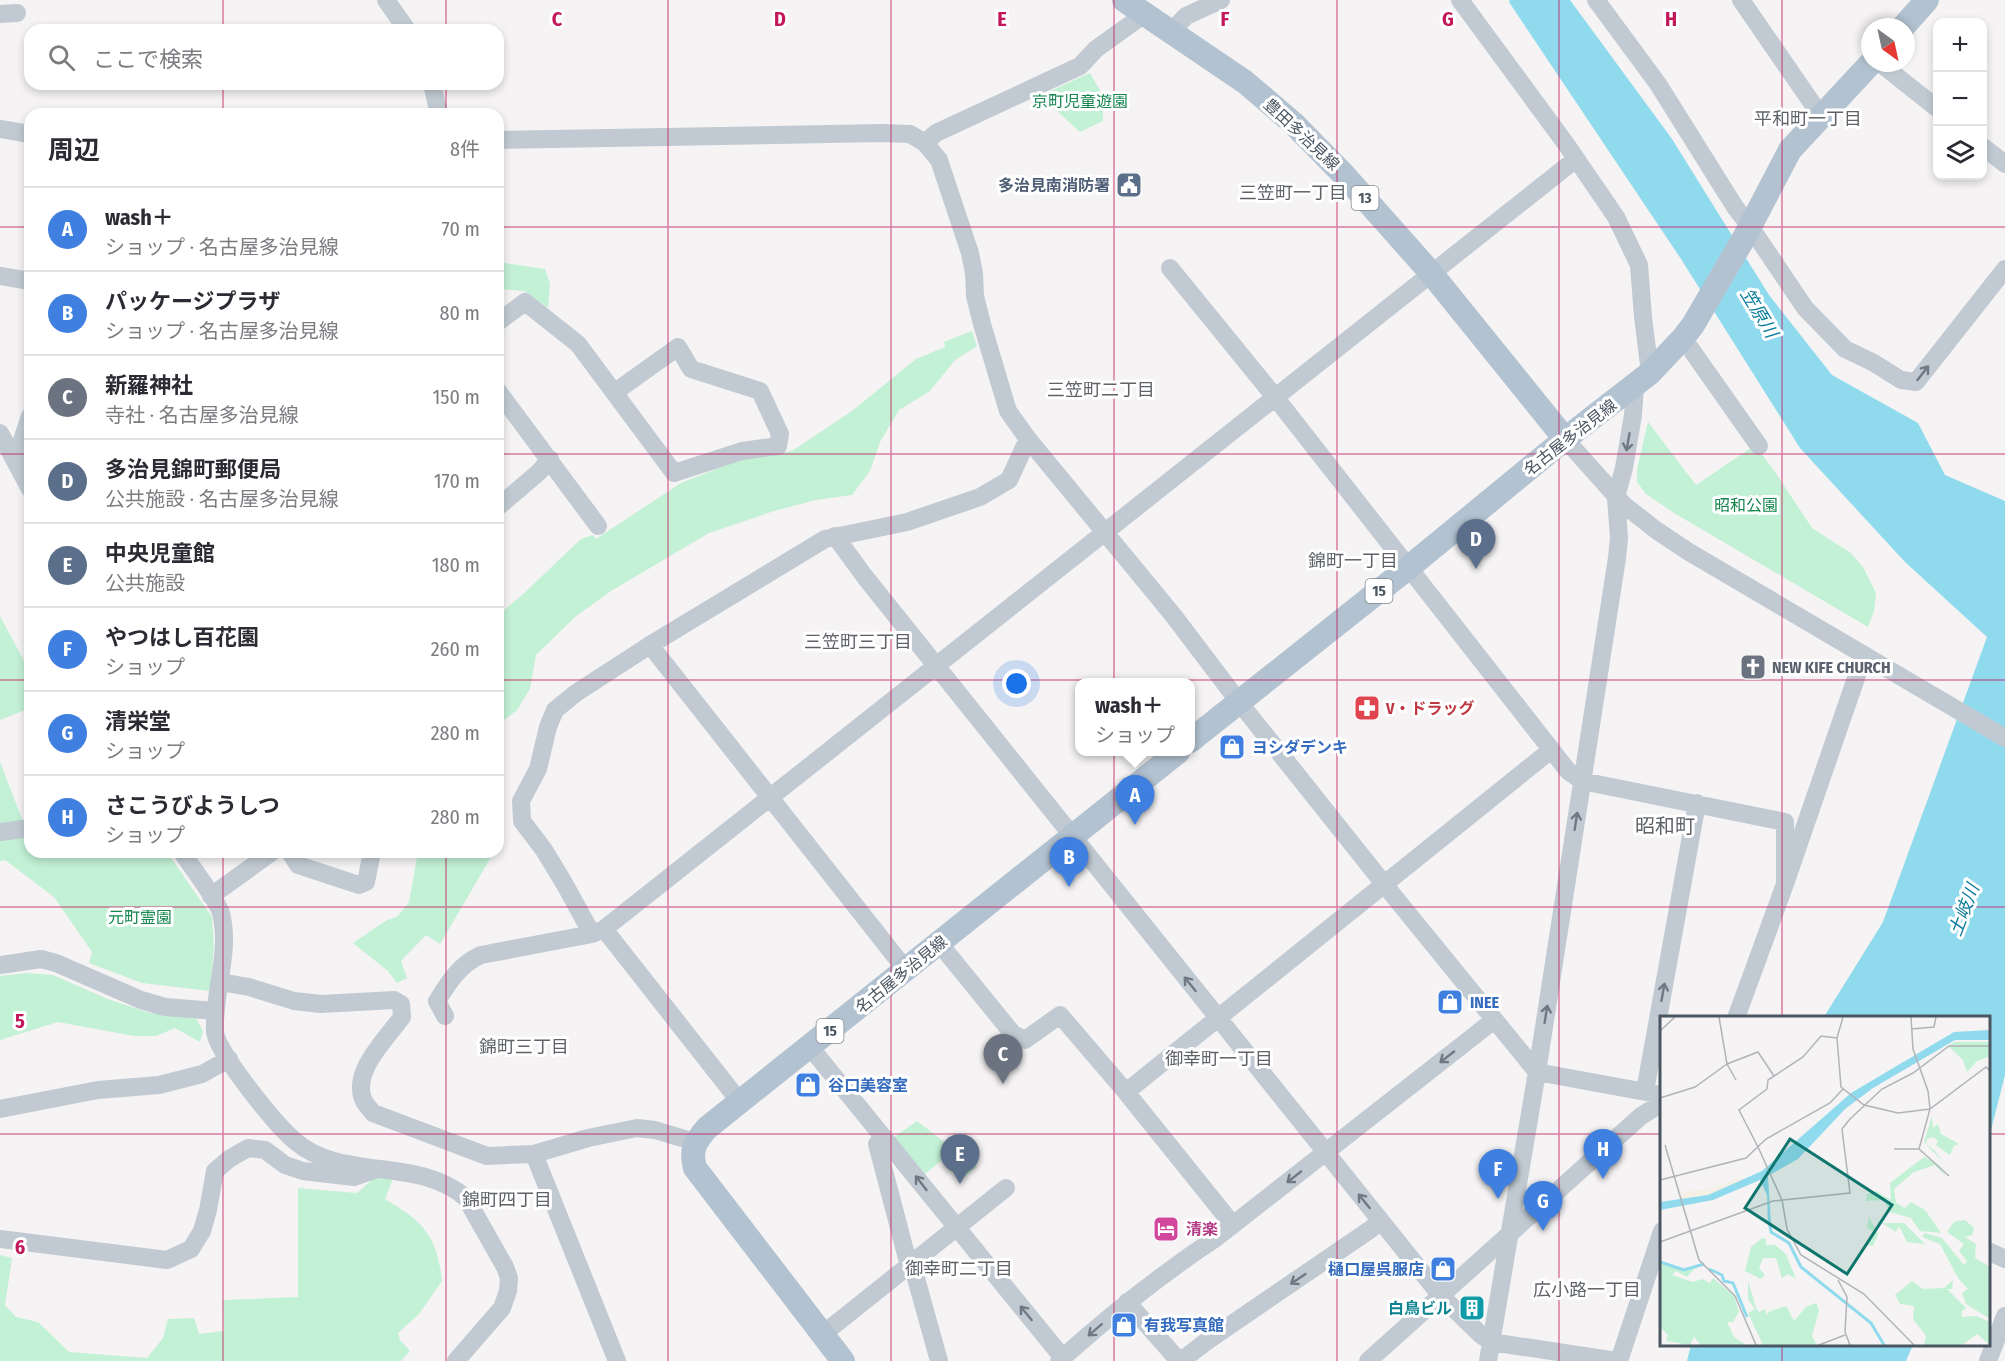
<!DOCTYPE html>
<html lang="ja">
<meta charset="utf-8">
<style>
body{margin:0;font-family:"Fira Sans Condensed","Noto Sans JP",sans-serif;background:#f7f7f7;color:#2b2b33}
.controls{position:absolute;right:18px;top:18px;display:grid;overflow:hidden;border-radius:12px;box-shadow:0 3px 9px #0003}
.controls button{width:54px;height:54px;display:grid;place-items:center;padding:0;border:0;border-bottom:2px solid #e1e1e2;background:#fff;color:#2b2b33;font:30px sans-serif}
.compass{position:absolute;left:1861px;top:18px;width:54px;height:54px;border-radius:50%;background:#fff;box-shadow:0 3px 9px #0003;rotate:147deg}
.you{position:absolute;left:1017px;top:684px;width:21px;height:21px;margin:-15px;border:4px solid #fff;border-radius:50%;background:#1a73e8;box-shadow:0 0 0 9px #1a73e833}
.badge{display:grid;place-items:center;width:39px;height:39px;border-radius:50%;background:#b45309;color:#fff;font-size:20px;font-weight:700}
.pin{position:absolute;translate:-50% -50px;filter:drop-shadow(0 2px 3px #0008)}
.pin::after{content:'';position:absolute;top:32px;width:21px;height:18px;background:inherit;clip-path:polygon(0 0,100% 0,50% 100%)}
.popup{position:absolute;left:1075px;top:678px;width:120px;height:78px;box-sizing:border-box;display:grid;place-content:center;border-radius:12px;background:#fff;filter:drop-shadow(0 2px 4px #0005);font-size:20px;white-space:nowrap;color:#7c7c81}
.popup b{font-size:22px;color:#2b2b33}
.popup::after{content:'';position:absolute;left:50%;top:100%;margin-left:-12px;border:12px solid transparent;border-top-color:#fff}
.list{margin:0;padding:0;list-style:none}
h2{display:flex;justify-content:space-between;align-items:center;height:78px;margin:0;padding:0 24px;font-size:26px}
h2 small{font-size:20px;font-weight:400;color:#7c7c81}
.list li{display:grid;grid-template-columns:39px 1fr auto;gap:18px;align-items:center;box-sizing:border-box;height:84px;padding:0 24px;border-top:2px solid #e1e1e2}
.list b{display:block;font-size:22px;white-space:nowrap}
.list p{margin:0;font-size:20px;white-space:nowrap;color:#7c7c81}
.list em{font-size:20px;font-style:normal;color:#7c7c81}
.icon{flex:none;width:33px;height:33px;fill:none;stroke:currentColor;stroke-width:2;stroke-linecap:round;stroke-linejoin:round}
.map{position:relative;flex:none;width:2005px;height:1361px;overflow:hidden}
.search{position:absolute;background:#fff;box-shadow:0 3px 9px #0003;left:24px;top:24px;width:480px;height:66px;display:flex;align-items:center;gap:15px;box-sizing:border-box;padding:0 21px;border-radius:18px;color:#7c7c81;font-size:22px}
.panel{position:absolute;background:#fff;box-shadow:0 3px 9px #0003;left:24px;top:108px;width:480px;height:750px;border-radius:18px}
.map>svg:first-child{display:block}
.green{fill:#c3f1d5}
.water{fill:#90daee}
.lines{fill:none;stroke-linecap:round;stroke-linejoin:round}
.minor{stroke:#c1cad2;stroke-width:18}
.major{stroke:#b3c2d1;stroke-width:24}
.oneway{stroke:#6e7983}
.grid{fill:none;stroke:#c2185b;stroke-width:1.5;stroke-opacity:0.55}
.labels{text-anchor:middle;stroke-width:6;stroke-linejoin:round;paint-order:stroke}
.shield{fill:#fff;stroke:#808990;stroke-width:1.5}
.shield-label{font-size:15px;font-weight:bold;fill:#4a5661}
.park-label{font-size:16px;fill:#17864f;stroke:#fff}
.street-label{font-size:16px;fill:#4a5661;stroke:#fff}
.service-label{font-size:16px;font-weight:bold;fill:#4e5e75;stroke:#fff;text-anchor:end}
.worship-label{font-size:16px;font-weight:bold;fill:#5b616d;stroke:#fff;text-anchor:start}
.health-label{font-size:16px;font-weight:bold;fill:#be3a42;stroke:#fff;text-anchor:start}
.shop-label{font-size:16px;font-weight:bold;fill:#366cbe;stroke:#fff;text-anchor:start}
.hotel-label{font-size:16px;font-weight:bold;fill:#b23c85;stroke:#fff;text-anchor:start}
.culture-label{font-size:16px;font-weight:bold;fill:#0d838f;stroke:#fff;text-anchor:end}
.neighbourhood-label{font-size:18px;fill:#5f6368;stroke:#fff}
.water-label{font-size:18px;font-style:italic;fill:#0c7c9b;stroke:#fff}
.quarter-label{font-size:20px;fill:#5f6368;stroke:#fff}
.inset-river{fill:none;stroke:#90daee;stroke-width:3}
.inset-road{fill:none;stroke:#b1b4b9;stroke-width:1.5}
.view{fill:#0f766e;fill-opacity:0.15;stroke:#0f766e;stroke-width:3}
.inset-edge{fill:none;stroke:#4a5661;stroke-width:3}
.grid-label{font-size:20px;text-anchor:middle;font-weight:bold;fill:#c2185b;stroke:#fff;stroke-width:6;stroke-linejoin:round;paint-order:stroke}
</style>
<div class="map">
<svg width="2005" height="1361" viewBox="0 0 2005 1361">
<rect width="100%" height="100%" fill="#f5f3f3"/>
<path class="green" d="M1090,73l13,23v25l-23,11 -24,-22 -8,-18z
M498,262l47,7 5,15 -2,24 -24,-17 -26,-2z
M972,331l5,15 -22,14 -25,31 -31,19 -19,32 -10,29 -18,24 -36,5 -42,11 -65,22 -98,58 -36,26 -39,38 -6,34 -13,21 -19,15v-110l23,-19 60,-57 12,-4 3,4 85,-56 58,-23 53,-9 60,-40 64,-52 29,-12 -1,-5z
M1648,422l48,63 59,-40 20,27 37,56 39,25 12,14 13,26 -2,18 -6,16 -194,-114 -28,-19 -9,-12v-13z
M0,616l30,56v36l-30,12z
M0,762l27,70h3v20h137l45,65 2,30 -4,44 -68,-8 -53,-20 3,-11 -38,-55 -49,-37 -5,1z
M418,852h76l-54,92 -14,-9 -25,26 6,17 -10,5 -9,-12 -35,-28 34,-23 10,-3 12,-15z
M27,973l26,2 57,25 40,13 46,5 7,13 -3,11 -25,-14 -19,8h-22l-76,-14 -58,18v-64z
M917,1121l60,46 -17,13 -17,-21 -18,15 -31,-37z
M381,1172l13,4 -9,23c39,23 52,37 57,82l-23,33 -21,19 2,7 10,11 -9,10h-401v-106l12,3 -7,47 11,12 22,5 31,30 78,6 16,-20 5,-19 26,-1 5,16 25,-3 -1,-31 75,-3v-109l59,5z"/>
<path class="water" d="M1510,0h60l102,139 97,156 63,80 86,48 27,52 60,26v574l-16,63 -1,-120 -164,-1 59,-95 104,-285 -82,-75 -105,-114 -119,-189 -172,-257z
M1691,1345v-1l222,1 -7,16h-219z"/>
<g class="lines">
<path class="minor" d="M386,0l21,30
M1460,0l106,144 50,73 23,48 4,52 7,56
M1596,0l62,84 77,123 14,18 56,83 40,41 29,14 27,17 15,2 89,-113
M1741,0l80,116
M0,14l17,-1
M1172,31l14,-15 35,-16
M1880,63l58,46
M432,84l7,30
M0,129l30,5
M498,140l384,-7 28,1 15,9 14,17 31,93 4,20 1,23 7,28 26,87 20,28 145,176 66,87 145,182 153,188 125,23
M925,143l11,-10 144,-67 16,-17 50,-36
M1982,146l23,18
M1170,268l105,129 293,374 14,10 203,41v62
M0,276l30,5
M498,322l27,-20 53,42 96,129 68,-22 36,-5 2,-12 -20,-43 -69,-22 -13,-22 -63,45
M1683,338l76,108
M498,391l100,135
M0,433l30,56
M1565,439l59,66 32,25 33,22 316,186
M15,461l15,-45
M498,507l41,-35 11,-13
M835,536l30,41 576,719 40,39 10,7 126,19
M650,645l256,325
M0,832l30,-4
M182,852c8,13 36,49 39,61 10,39 -8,79 -6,119 2,21 62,94 80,109 47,41 124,15 171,57l39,69 4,11 -1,13 -6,17 -46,53
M290,852l8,13 61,20 7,-3 6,-30
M211,896l61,-44
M604,929l136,173
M592,934l-28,-51 -20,-33 -22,-29 -1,-20 17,-32 10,-42 7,-17 21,-17 74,-48 175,-106 82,-17 73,-25 29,-17 19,-41
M939,943l74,91 12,6 35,-25 66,77 107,133
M0,965l41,-6 15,4 85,37 24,7 51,4
M220,982l29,5 45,14 27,3 73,-4 7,4 1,13c-15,21 -52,56 -38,84 2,4 6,8 9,12l114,43 47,-2 54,-16 49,-10 18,2 40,12
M445,1016l-8,-15c12,-19 23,-37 44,-46l111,-21 12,-5 972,-770
M1736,1018l49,-134 79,-229
M810,1047l253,311
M1645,1091l52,-288
M1126,1092l425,-342
M0,1109l98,-19 61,-5 43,-11 27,-15
M877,1144l32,122
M534,1154l83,207
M0,1239l167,21 24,-11 11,-18 6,-21 7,-39 14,-12 19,-11 17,2 20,15 18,6 51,6 23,-8
M1988,1251l17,8
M912,1264l27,97
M1127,1302l52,59
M823,1334l183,-146
M1059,1361c50,-45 101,-86 157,-123l277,-217
M1181,1361l26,-20 164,-112 9,-9
M1368,1361l273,-245 21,-13
M1488,1361l49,-289 80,-514 2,-20 -3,-41 8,-29 9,-53 2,-29
M1619,1361l43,-130
M1988,1361l17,-45"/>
<path class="major" d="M1124,0l121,82 48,41 51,52 87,98 134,166
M1903,27l24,-27
M1190,741l218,-173 157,-129 85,-66 33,-35 10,-13 51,-87 46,-88 81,-87
M843,1361l-148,-193c-5,-18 0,-26 12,-40l471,-376"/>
</g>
<defs><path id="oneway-shaft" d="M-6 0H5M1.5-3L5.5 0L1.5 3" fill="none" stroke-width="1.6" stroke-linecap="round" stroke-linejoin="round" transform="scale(1.5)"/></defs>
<g class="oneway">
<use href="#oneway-shaft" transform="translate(1923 373) rotate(-52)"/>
<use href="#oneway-shaft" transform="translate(1628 442) rotate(100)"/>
<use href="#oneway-shaft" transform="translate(1576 821) rotate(-81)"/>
<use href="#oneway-shaft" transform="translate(1190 984) rotate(-129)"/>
<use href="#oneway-shaft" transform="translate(1663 992) rotate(-80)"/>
<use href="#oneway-shaft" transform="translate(1546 1014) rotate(-81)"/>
<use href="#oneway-shaft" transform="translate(1447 1057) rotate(142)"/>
<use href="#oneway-shaft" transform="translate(1294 1177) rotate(142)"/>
<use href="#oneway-shaft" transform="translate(921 1183) rotate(-128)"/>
<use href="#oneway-shaft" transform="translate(1364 1201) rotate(-129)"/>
<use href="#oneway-shaft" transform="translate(1298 1279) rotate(146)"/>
<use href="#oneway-shaft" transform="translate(1026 1313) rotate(-129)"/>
<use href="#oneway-shaft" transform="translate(1095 1330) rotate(139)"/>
</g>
<path class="grid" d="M223,0v30M446,0v30M668,0v1361M891,0v1361M1114,0v1361M1337,0v1361M1559,0v1361M1782,0v1018M223,84v30M446,84v30M0,227h30M498,227h1507M0,454h30M498,454h1507M0,680h30M498,680h1507M223,852v509M446,852v509M0,907h2005M0,1134h1662M1988,1134h17M1782,1344v17"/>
<defs>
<g id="civic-square" transform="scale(1.35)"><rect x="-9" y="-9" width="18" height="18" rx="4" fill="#5c6f8a" stroke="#fff"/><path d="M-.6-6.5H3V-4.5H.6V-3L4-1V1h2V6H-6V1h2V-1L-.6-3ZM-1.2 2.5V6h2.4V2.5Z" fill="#fff"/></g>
<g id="church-square" transform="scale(1.35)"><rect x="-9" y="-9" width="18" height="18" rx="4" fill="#6b7280" stroke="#fff"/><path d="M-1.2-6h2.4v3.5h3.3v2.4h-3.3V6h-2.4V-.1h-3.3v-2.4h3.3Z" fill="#fff"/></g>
<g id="pharmacy-square" transform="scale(1.35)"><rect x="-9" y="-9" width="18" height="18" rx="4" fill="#e0444e" stroke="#fff"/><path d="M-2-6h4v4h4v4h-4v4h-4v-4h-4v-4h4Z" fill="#fff"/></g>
<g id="shop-square" transform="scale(1.35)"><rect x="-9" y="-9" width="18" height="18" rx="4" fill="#3f7fe0" stroke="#fff"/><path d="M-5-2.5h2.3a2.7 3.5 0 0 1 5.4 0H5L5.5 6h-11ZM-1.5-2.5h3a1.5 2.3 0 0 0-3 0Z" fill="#fff"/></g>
<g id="hotel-square" transform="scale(1.35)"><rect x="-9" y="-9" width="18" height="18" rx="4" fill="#d1479c" stroke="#fff"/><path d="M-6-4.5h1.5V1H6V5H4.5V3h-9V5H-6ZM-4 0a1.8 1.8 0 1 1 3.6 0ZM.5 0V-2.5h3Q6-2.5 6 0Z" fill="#fff"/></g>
<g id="building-square" transform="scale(1.35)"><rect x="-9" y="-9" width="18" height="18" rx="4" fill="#0f9aa8" stroke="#fff"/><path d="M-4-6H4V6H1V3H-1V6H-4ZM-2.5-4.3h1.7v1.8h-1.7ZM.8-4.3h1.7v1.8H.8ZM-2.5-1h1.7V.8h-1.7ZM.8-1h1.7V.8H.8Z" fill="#fff"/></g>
</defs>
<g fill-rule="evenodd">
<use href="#civic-square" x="1129" y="185"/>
<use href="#church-square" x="1753" y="667"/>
<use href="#pharmacy-square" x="1367" y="708"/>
<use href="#shop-square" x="1232" y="747"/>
<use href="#shop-square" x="1450" y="1002"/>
<use href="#shop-square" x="808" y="1085"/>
<use href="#hotel-square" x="1166" y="1229"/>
<use href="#shop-square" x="1443" y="1269"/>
<use href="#building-square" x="1472" y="1308"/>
<use href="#shop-square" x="1124" y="1325"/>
</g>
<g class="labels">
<g class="shield">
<rect x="1351.5" y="186" width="27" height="24" rx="4.5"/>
<rect x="1365.5" y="579" width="27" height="24" rx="4.5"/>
<rect x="816.5" y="1019" width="27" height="24" rx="4.5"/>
</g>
<g class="shield-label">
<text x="1365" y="203">13</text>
<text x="1379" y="596">15</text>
<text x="830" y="1036">15</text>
</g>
<g class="park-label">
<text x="1080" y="107">京町児童遊園</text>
<text x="1746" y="511">昭和公園</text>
<text x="140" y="923">元町霊園</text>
</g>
<g class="street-label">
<text transform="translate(1302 134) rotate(43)" y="6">豊田多治見線</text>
<text transform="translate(1570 437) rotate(-38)" y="6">名古屋多治見線</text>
<text transform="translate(901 974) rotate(-39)" y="6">名古屋多治見線</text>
</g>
<g class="service-label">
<text x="1110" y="191">多治見南消防署</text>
</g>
<g class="worship-label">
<text x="1772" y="673">NEW KIFE CHURCH</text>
</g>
<g class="health-label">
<text x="1386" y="714">V・ドラッグ</text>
</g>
<g class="shop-label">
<text x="1252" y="753">ヨシダデンキ</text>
<text x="1470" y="1008">INEE</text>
<text x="828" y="1091">谷口美容室</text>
<text x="1424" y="1275" text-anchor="end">樋口屋呉服店</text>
<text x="1144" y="1331">有我写真館</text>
</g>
<g class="hotel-label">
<text x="1186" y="1235">清楽</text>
</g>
<g class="culture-label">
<text x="1452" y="1314">白鳥ビル</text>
</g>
<g class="neighbourhood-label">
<text x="1808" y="125">平和町一丁目</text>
<text x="1293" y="199">三笠町一丁目</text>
<text x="1101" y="396">三笠町二丁目</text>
<text x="1353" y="567">錦町一丁目</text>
<text x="858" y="648">三笠町三丁目</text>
<text x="524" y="1053">錦町三丁目</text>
<text x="1219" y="1065">御幸町一丁目</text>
<text x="507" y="1206">錦町四丁目</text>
<text x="959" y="1275">御幸町二丁目</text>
<text x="1587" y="1296">広小路一丁目</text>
</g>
<g class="water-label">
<text transform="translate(1759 313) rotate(59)" y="6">笠原川</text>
<text transform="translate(1964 910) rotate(-69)" y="6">土岐川</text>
</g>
<g class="quarter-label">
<text x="1665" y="833">昭和町</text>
</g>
</g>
<g transform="translate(1660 1016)">
<rect width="330" height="330" fill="#f5f3f3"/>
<path d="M295,26h35v14l-13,5 -10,11 -4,-12 -15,-14zM272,100l1,12 5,-4 3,10 18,10 -5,2 -4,9 -14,-10 2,-4 -4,-4 -7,2 -1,5 8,6 9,12 -19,-20zM264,141l14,7 8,13 -11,-12 -21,7 -20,17 2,14 9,5 6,-6 14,8 16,23 -21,-2 -9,-13 -21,-6 -6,-12 -18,1 1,-7 9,-3 15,9 -1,-17zM211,200l13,7h20l21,21 -18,-2 -8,-16 -3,6zM209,201l9,17 -5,12 -6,-1 6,-14 -6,-3zM305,204l9,8 -2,7 -7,2 11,7 -1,14 15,9v52l-24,-15 -4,-11 6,-4 -10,-11 -18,-34 -18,-7 3,-4 17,5 22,27 3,-4 -8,-10 5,-7 -17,-12 7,-10zM102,222l4,1v6h9l11,9 10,25 -8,-5 -6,4 -6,-20h-13l-4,10 6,7 -4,4 -16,-8 6,-24zM0,247h9l13,7 16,-5 -11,12 -11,-6 -4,4 21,7 9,-3 8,4 3,-5 21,18 5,16 -6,10h-6l7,15 12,8h-45l-7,-8 -4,8 -24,-4 2,-6 -8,-8zM293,264l-1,9h-5l19,19 -4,3v6l14,-1 14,6v23l-13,-11 -15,11h-38l2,-9 -13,-17 1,-13 -14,-2 -5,-9 17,-14 11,8 21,-1zM88,265l8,27 3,4 6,-3 2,7 1,-4 18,-6 8,15 12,-14 10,-4 3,7 -7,26 5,9h-54l-15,-32 7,-4 -7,-10z" fill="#c3f1d5"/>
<path d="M77,163h9l-38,16 -28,4 -2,-6 35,-5z" fill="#f5f0e5"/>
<path d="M330,14v10h-35l-82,48 -28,21 -47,50 -30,17 3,48 -3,1 -1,-30 -7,-15 -47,20 -53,10v-8l48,-7 54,-24 89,-78 103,-61z" fill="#90daee"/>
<path class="inset-river" d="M109,204l2,12 18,11 12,24 70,56 13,22M0,246l24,8 20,-6M49,253l13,6 2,6 9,2 14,34"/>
<path class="inset-road" d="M183,1l-6,21 4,49 23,18 34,8 32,-4 56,-42 4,4M251,1l2,32 15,42 2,18 -11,40M251,13l23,-2 2,-10M0,15l15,-14M76,64l-9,-16 31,-12 16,24M107,73l1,-9 35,-23 18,-21 16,2M0,82l35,-11 32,-23 -8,-47M5,129l34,115 36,36 21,49M98,131l24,53M98,131l-19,-37 28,-21M234,133h25l30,27M0,164l86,-22 20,-19 64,-36 13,-14M122,184l5,29 14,26 63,39 50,51M0,226l113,-41 77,-8 -8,-64 8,-10 32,-30 31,-16 36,-27h41M178,264l9,17 -2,35 5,13M159,329l26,-10"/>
<path class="view" d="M130,123l102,66 -45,69 -102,-66z"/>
<rect width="330" height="330" class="inset-edge"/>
</g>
<g class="grid-label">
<text x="557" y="26">C</text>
<text x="780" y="26">D</text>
<text x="1002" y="26">E</text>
<text x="1225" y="26">F</text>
<text x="1448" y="26">G</text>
<text x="1671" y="26">H</text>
<text x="20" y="1028">5</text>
<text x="20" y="1254">6</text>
</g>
</svg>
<div class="controls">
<button>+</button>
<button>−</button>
<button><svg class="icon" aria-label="layers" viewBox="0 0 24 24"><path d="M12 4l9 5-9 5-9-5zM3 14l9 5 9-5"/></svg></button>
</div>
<svg class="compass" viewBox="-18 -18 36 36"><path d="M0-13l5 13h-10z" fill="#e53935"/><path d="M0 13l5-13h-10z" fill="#7c7c81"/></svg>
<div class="you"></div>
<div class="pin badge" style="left:1135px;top:825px;background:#3f7fe0">A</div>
<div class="popup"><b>wash＋</b>ショップ</div>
<div class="pin badge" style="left:1069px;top:887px;background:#3f7fe0">B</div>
<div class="pin badge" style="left:1003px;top:1084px;background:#6b7280">C</div>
<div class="pin badge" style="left:1476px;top:569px;background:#5c6f8a">D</div>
<div class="pin badge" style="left:960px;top:1184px;background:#5c6f8a">E</div>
<div class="pin badge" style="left:1498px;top:1199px;background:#3f7fe0">F</div>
<div class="pin badge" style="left:1543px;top:1231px;background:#3f7fe0">G</div>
<div class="pin badge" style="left:1603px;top:1179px;background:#3f7fe0">H</div>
<div class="search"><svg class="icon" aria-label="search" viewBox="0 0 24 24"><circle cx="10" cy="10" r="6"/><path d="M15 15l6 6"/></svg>ここで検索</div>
<section class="panel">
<h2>周辺<small>8件</small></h2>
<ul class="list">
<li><span class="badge" style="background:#3f7fe0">A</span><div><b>wash＋</b><p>ショップ · 名古屋多治見線</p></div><em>70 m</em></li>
<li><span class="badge" style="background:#3f7fe0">B</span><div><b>パッケージプラザ</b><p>ショップ · 名古屋多治見線</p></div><em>80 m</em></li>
<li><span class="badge" style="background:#6b7280">C</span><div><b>新羅神社</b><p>寺社 · 名古屋多治見線</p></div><em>150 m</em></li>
<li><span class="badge" style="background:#5c6f8a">D</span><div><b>多治見錦町郵便局</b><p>公共施設 · 名古屋多治見線</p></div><em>170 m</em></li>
<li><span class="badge" style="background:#5c6f8a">E</span><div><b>中央児童館</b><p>公共施設</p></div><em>180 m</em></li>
<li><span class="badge" style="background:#3f7fe0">F</span><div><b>やつはし百花園</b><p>ショップ</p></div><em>260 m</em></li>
<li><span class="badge" style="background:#3f7fe0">G</span><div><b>清栄堂</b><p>ショップ</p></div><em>280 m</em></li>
<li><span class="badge" style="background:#3f7fe0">H</span><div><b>さこうびようしつ</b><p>ショップ</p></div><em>280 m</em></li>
</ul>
</section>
</div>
